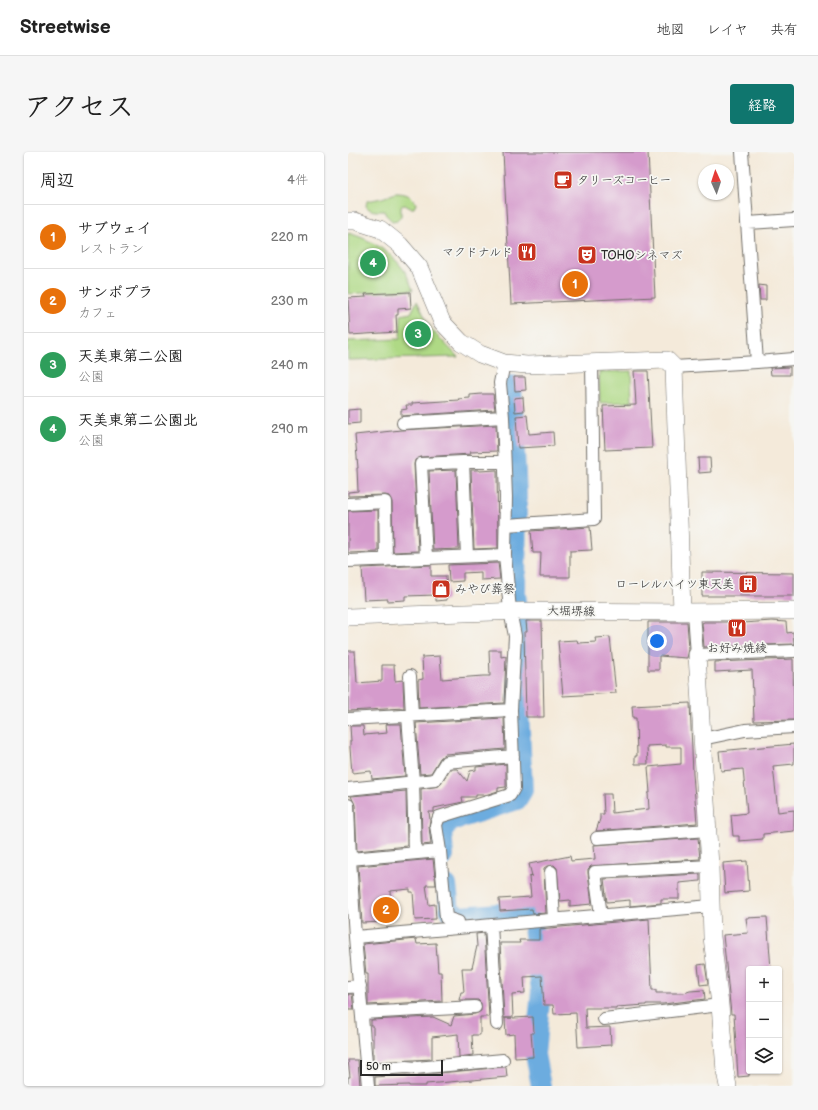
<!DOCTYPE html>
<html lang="ja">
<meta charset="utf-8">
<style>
body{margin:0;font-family:"Balsamiq Sans","Klee One",sans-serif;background:#f6f6f6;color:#222}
.controls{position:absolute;right:12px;bottom:12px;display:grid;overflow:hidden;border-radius:4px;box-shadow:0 1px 3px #0004}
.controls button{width:36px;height:36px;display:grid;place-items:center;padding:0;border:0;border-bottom:1px solid #e0e0e0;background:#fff;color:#222;font:20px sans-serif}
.compass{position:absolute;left:350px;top:12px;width:36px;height:36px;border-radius:50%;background:#fff;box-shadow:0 1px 3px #0004;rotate:357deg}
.scale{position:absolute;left:12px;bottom:10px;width:83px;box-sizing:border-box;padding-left:4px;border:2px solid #2b2b2b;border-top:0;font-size:11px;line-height:14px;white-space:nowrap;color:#2b2b2b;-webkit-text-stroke:3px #f6f6f2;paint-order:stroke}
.you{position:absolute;left:309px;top:489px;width:14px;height:14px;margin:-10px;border:3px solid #fff;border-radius:50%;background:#1a73e8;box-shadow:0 0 0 6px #1a73e833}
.badge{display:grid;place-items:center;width:26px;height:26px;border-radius:50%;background:#0f766e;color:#fff;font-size:13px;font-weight:700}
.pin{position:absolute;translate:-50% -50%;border:2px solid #fff;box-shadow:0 1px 4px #0006}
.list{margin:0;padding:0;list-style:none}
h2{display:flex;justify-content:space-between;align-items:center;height:52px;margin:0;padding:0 16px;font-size:17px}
h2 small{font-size:13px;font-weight:400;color:#767676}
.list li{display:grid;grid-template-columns:26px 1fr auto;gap:12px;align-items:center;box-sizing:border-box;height:64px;padding:0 16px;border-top:1px solid #e0e0e0}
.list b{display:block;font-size:15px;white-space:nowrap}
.list p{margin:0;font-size:13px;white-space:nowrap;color:#767676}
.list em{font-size:13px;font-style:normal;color:#767676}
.icon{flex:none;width:22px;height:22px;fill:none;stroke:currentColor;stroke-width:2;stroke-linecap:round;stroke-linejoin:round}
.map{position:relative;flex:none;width:446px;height:934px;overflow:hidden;border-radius:4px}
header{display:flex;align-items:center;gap:24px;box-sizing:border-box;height:56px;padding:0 20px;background:#fff;border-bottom:1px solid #e0e0e0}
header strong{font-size:19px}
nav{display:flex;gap:22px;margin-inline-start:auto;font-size:14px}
.intro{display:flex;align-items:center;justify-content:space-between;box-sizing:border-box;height:96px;padding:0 24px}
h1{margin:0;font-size:28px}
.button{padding:10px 18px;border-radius:4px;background:#0f766e;color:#fff;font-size:14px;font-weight:700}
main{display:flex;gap:24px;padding:0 24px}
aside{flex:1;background:#fff;border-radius:4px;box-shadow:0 1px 3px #0004}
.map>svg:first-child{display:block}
.green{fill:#afd985;stroke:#6d8258}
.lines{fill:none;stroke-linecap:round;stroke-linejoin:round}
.river{stroke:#6cacdf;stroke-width:20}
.building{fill:#d59bcc}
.street-casing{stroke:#716e68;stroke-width:14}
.secondary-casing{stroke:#716e68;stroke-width:18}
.street{stroke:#fff;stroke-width:12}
.secondary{stroke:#fff;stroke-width:17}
.labels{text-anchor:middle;stroke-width:3.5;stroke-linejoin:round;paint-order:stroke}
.poi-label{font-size:12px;fill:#2b2b2b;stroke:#f6f6f2;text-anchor:start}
.street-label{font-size:12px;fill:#2b2b2b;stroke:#f6f6f2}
</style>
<header>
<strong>Streetwise</strong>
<nav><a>地図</a><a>レイヤ</a><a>共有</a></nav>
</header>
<div class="intro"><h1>アクセス</h1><a class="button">経路</a></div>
<main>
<aside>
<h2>周辺<small>4件</small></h2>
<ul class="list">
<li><span class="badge" style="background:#e8710a">1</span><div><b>サブウェイ</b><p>レストラン</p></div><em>220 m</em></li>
<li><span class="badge" style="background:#e8710a">2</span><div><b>サンポプラ</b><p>カフェ</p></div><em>230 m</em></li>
<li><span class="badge" style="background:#2e9e5b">3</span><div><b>天美東第二公園</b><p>公園</p></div><em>240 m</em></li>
<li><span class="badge" style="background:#2e9e5b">4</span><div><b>天美東第二公園北</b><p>公園</p></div><em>290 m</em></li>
</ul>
</aside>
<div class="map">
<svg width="446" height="934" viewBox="0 0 446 934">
<rect width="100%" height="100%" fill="#f6f6f2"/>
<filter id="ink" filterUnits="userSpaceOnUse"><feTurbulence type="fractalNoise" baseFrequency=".025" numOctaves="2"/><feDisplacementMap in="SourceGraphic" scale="8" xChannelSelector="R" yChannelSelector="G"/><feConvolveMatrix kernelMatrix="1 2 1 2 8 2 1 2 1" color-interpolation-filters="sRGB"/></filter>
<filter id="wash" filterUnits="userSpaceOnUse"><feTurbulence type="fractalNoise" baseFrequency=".012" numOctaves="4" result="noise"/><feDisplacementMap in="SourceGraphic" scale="16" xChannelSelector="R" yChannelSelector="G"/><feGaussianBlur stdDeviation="0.9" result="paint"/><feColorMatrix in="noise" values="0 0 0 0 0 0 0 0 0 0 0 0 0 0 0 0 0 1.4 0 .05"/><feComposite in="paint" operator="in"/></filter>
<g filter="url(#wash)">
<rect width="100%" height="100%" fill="#f4eada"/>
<path class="green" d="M48,41c8,0 17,2 20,11l-2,4h-4l-5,-3 -4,1v10l-3,4 -6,1 -6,-6 -2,-4c-7,0 -14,1 -18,-5l1,-5 15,-3z
M0,81c22,6 42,18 56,37 4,6 6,13 9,20l-65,4z
M69,149l14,28 27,28 -110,3v-19l52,-2 1,-24 10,-2z
M283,219l1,31 -32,1 -1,-31z"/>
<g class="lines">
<path class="river" d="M96,704l-2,-26 10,-9 65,-21 6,-10 -5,-100 3,-59 -5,-37 1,-98 -5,-111 -7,1
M99,733l3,26 10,5 67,-5 6,16 8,64 -6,63 6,32"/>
</g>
<g id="blocks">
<path class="building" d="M155,0h145l7,145 -144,7z
M411,133l7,1v14h-6z
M62,140l1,16 -13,1v6h-2l1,17 -47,3 -2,-37 18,-1 -1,-3z
M442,215v8h-19l-1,-7z
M286,219h14l4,77 -47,2 -2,-44 33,-1z
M166,225h11l1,13 -11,1z
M134,242h11l2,16 -94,6v-6l6,-1 -1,-4h6v-2l47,-3 -1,-1 12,-1v-3z
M175,245l1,14 -9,1 -1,-14z
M12,257v14l-12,1v-14z
M179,263l2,19 24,-2 1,14 -36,2 -2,-32z
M148,273l1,26 -27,1 1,2 -50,3 -6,3 -1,4 4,87 -25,1 -1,-50 -3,-6 -4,-1 -37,1v-4l10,-1 -1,-23h1l-3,-33 46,-5z
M350,306h12l1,14 -12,1z
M108,318l3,79 -26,1 -4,-79z
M123,318h8v1l18,-1 1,78 -24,1z
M30,358v42l-30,1v-42z
M242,375l2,23 -22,1v26h-30l1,-24h-8l-2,-22z
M150,411l2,16 -19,1v-8l-18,1v8l-14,1 -1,-17z
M83,413v11h15l1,24 -11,1v-6l-31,1v4l-17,1v-2l-24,1 -2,-32z
M354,420l92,1v23h-92z
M178,469h16l2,96h-18l-2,-85h3z
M424,469l14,1 1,11 6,-1 1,12 -90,3 -2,-24 2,-1h38l1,1z
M300,470h39l2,27 -2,9 -28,-2v14h-11z
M262,485l6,56 -53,3 -5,-55 19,-1 1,3 18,-1 -1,-4z
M141,498h12v7l5,-1 -2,47 -85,5 -1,-28 5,-1 -1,-22 18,-1 2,23 41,-3h7z
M0,499h7l2,32 25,-2v-16h12l1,16 8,-1 1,28 -56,3z
M445,507l1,61 -40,1 -2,-51 -37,2v-10z
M342,551l3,71 4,49 -101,8 4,-12v-5h4l-1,-20h8l1,19 37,-4 -1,-16h2l-2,-26 33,-3v-17h-15v-2l-19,1 1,18h-13v-8h2l-1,-38h-3l-1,-12z
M156,566l1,31 -60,5 -5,4 -9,15 -11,1 -4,-51z
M38,572h15l4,52 -33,3 -1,-8 -19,2 -2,-25v-7h1l-1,-15h13l1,9 23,-2z
M446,592v20l-21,2 5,46 16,-2v21l-31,3v5l-24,2v-5h-6l-2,-21 16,-2 -4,-44 -22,2 -2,-20z
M158,612v23l-8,1v3l-13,4h-9v2h-14l1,5 -29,6v4h-5l1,8 -1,6 2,18 -9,1 -1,-56 18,-3 11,-17h7l10,12 3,-10 6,-1v-3z
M58,639l1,55 -50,5 -2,-46 -4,-9z
M350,686l2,21 -109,7 -3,3v4l4,31 -22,2v-6l-10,1 -3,-33 -3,-3 -7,1 -3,2v4l2,41 -13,1 -1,-5 -32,2 -1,-12 32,-2 -2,-20 3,-1 -3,-12 41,-8 1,5 24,-2 -1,-14z
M85,707l3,26h-10l3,20 6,-1 1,15 -21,1 -2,-28h-3v-3l-20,2 2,29h-10v2l-20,1 -4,-57z
M399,709l2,30 -24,2 -2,-30z
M352,722v7l-21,2v16h-18v4l-31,3v-6l-23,2 -3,-23z
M419,765l4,52h-22v107l-11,1 -4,-63h-3l-8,-79 25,-2 -2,-15z
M301,767l3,71h4v3h28l6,-2 14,-1 1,9 -42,5h-17v1l-30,2v1h-31l1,20 24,-1 1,18 -33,2 -2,-34 -22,1 -1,-9h-9l-2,-29 -18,1 1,16 -13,1 1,24 20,-1 1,16h-3l2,24 -18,1 -1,-24 -8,1 -1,-17h7h-8l-4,-75h20l-1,-3h20v-11z
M136,781l5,84h-9v18h-8l1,20 -14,2 -1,-23 -26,3v22l-59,3v-36h-2v-6l62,-3 18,8 3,-9 21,-2 6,-3v-8l-3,-3h-19l2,-8h3l-2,-24h10l5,-22 -1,-12z
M68,787l1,5 19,-1 2,29h3l1,29 -74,4v-31h-2l-3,-30z
M357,812l3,20 -8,1 -2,-20z
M0,842h4l2,15h-6z
M0,908h10l2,26h-12v-9h2z
M156,915h2l1,10 -81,7v2h-17v-1l-34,1v-9l31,-2h11z"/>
</g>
</g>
<g filter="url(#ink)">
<use href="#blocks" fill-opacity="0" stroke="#716e68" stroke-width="1"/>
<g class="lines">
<g class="street-casing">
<path id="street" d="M394,0l15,210 37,-3
M400,71l46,-3
M326,215l83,-5
M55,271l100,-6
M115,310l4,94
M0,352l37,-2 1,58
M158,373l88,-6 -2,-157
M78,406l-5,-94 42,-2h41
M0,409l157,-6
M346,460l3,43 97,-4
M62,524l2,40
M60,564l5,66 2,71
M0,567l163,-9
M354,587l43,-9 49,-3
M0,637l87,-9 11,-18 67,-6
M0,653l2,54 5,78 13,149
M249,686l111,-8
M92,699l6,67 12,4v6
M2,707l90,-8 -4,-26 3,-8 71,-22 4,-7 -3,-78 4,-74 -5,-25 -5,-56 1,-58 -3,-80 -3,-34 4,-20
M203,720l3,47
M253,763l-6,-43 115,-6
M143,773l6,99
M7,785l356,-31
M0,835l12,-1
M14,861l113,-6
M256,867l116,-14
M18,918l40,-3 10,1 87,-8"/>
</g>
<g class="secondary-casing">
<path id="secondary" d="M0,69h7l25,8 20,16 19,22 23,55 19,20 19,12 24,9 23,2 140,-5 7,7 8,245
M0,465l175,-6 159,1 112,-1
M349,503l13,211 2,71 8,68 5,66 3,15"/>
</g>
<use href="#street" class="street"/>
<use href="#secondary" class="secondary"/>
</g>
</g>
<defs>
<g id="cafe-square" transform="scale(1)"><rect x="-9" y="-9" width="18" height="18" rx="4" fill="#c8321e" stroke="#f6f6f2"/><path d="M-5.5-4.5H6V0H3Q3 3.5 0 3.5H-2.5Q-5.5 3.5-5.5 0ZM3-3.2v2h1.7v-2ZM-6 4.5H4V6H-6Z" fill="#fff"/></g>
<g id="restaurant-square" transform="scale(1)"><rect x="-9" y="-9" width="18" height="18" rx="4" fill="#c8321e" stroke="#f6f6f2"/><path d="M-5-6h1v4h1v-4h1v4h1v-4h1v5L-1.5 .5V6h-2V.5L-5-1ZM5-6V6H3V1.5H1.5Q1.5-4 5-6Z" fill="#fff"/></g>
<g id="theatre-square" transform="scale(1)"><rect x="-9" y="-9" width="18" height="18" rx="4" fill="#c8321e" stroke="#f6f6f2"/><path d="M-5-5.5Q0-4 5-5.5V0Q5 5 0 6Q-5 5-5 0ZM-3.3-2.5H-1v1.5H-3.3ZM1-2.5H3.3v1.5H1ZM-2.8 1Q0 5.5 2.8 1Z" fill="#fff"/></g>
<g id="building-square" transform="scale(1)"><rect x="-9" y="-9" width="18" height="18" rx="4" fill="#c8321e" stroke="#f6f6f2"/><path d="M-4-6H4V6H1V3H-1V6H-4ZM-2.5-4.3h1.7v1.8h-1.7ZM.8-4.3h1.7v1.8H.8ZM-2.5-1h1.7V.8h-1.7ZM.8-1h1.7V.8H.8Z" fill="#fff"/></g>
<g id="shop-square" transform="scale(1)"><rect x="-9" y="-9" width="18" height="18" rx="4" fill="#c8321e" stroke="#f6f6f2"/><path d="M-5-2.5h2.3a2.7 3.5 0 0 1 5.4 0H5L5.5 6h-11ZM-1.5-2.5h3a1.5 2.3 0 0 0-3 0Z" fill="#fff"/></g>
</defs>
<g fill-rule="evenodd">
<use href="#cafe-square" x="215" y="28"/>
<use href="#restaurant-square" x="179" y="100"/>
<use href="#theatre-square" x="239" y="103"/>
<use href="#building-square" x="400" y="432"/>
<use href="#shop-square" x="93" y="437"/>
<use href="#restaurant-square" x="389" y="476"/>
</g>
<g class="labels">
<g class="poi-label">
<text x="229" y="32">タリーズコーヒー</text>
<text x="165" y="104" text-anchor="end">マクドナルド</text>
<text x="253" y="107">TOHOシネマズ</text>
<text x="386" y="436" text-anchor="end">ローレルハイツ東天美</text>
<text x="107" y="441">みやび葬祭</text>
<text x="389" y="500" text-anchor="middle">お好み焼綾</text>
</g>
<g class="street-label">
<text transform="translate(223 459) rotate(1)" y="4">大堀堺線</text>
</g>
</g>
</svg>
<div class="controls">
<button>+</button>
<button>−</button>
<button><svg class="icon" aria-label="layers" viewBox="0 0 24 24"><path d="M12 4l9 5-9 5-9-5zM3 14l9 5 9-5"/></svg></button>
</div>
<svg class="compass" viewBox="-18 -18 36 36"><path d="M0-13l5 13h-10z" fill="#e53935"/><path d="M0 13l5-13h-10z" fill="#767676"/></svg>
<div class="scale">50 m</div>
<div class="you"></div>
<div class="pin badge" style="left:227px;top:132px;background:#e8710a">1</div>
<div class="pin badge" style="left:38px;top:758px;background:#e8710a">2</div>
<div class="pin badge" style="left:70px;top:182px;background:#2e9e5b">3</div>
<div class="pin badge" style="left:25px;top:111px;background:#2e9e5b">4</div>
</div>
</main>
